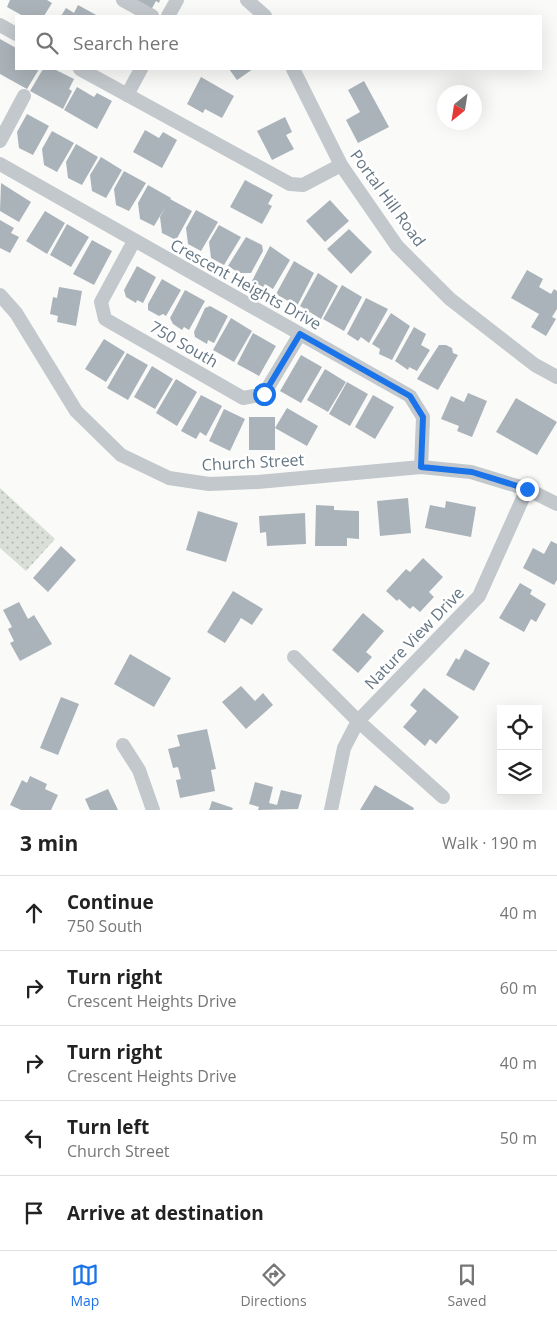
<!DOCTYPE html>
<meta charset="utf-8">
<style>
body{margin:0;font-family:"Open Sans",sans-serif;background:#f2f2f2;color:#222}
.controls{position:absolute;right:15px;bottom:15px;display:grid;overflow:hidden;border-radius:0px;box-shadow:0 5px 20px #0002}
.controls button{width:45px;height:45px;display:grid;place-items:center;padding:0;border:0;border-bottom:1px solid #e0e0e0;background:#fff;color:#222;font:25px sans-serif}
.compass{position:absolute;left:437px;top:85px;width:45px;height:45px;border-radius:50%;background:#fff;box-shadow:0 5px 20px #0002;rotate:210deg}
.stop{position:absolute;width:15px;height:15px;margin:-11px;border:4px solid #1a73e8;border-radius:50%;background:#fff}
.stop.end{background:#1a73e8;border-color:#fff;box-shadow:0 1px 5px #0008}
.list{margin:0;padding:0;list-style:none}
h2{display:flex;justify-content:space-between;align-items:center;height:65px;margin:0;padding:0 20px;font-size:21px}
h2 small{font-size:16px;font-weight:400;color:#767676}
.list li{display:grid;grid-template-columns:32px 1fr auto;gap:15px;align-items:center;box-sizing:border-box;height:75px;padding:0 20px;border-top:1px solid #e0e0e0}
.list b{display:block;font-size:19px;white-space:nowrap}
.list p{margin:0;font-size:16px;white-space:nowrap;color:#767676}
.list em{font-size:16px;font-style:normal;color:#767676}
.icon{flex:none;width:28px;height:28px;fill:none;stroke:currentColor;stroke-width:2;stroke-linecap:round;stroke-linejoin:round}
.map{position:relative;flex:none;width:557px;height:810px;overflow:hidden}
.search{position:absolute;background:#fff;box-shadow:0 5px 20px #0002;left:15px;right:15px;top:15px;height:55px;display:flex;align-items:center;gap:12px;box-sizing:border-box;padding:0 18px;border-radius:0px;color:#767676;font-size:19px}
.sheet{height:440px;background:#fff}
nav{display:flex;justify-content:space-around;align-items:center;box-sizing:border-box;height:70px;border-top:1px solid #e0e0e0;background:#fff;font-size:14px;color:#767676}
nav a{display:grid;justify-items:center;gap:2px}
nav .on{color:#1a73e8}
.map>svg:first-child{display:block}
.grass{fill:url(#grass-dots)}
.building{fill:#aab3b9}
.lines{fill:none;stroke-linecap:round;stroke-linejoin:round}
.street{stroke:#c3c8cc;stroke-width:14}
.route{stroke:#1a73e8;stroke-width:6}
.labels{text-anchor:middle;stroke-width:5;stroke-linejoin:round;paint-order:stroke}
.street-label{font-size:16px;fill:#657683;stroke:#fff}
</style>
<div class="map">
<svg width="557" height="810" viewBox="0 0 557 810">
<defs>
<pattern id="grass-dots" width="8" height="8" patternUnits="userSpaceOnUse" patternTransform="scale(1.25)"><rect width="8" height="8" fill="#dadfd7"/><path d="M2 2h.1M6 6h.1" fill="none" stroke="#b4b9b4" stroke-width="1.8" stroke-linecap="round"/></pattern>
</defs>
<rect width="100%" height="100%" fill="#fafaf8"/>
<path class="grass" d="M0,488l55,51 -29,32 -26,-23z"/>
<path class="building" d="M10,0h37l5,3 -8,13h-21l-16,-9z
M132,0h28l-1,3 -3,-2 -5,9z
M78,5l20,11h-37l5,-8 8,5z
M0,39l16,9v21h23l-12,20 -27,-15z
M43,69h11l20,10 -5,10 3,2 -9,18 -33,-18z
M229,69h24l-16,11z
M201,77l33,19 -12,22 -17,-9 -2,4 -16,-9z
M364,81l25,46 -31,16 -12,-23 14,-8 -12,-22z
M77,87l17,10 3,-4 15,8 -15,28 -33,-19z
M27,114l22,12 -16,29 -14,-7 -2,-16z
M285,117l7,15 -6,3 8,14 -22,11 -15,-29z
M145,130l14,8 4,-6 14,8 -15,28 -29,-16z
M52,131l22,12 -17,29 -13,-7 -2,-16z
M76,144l22,13 -16,28 -14,-7 -2,-16z
M101,157l21,13 -16,28 -14,-7 -2,-16z
M124,171l22,12 -17,28 -13,-6 -2,-16z
M245,180l28,15 -5,9 4,2 -10,18 -32,-17z
M1,183l30,19 -12,20 -19,-11z
M148,185l23,13 -17,28 -14,-7 -2,-16z
M170,199l22,12 -16,29 -14,-7 -2,-16z
M330,200l19,21 -24,21 -19,-21z
M196,210l22,12 -17,29 -13,-7 -2,-16z
M45,211l20,12 -18,31 -21,-13z
M0,220l14,8 -3,5 8,4 -9,16 -10,-5z
M67,224l22,13 -18,30 -21,-12z
M219,225l22,12 -17,28 -13,-7 -2,-16z
M349,229l23,23 -21,22 -24,-25z
M246,237l16,8 1,6 -12,22h-12l-11,-7z
M92,240l20,11 -18,34 -21,-11z
M270,246l20,14 -17,29 -8,-5 -2,3 -11,-6z
M294,261l20,12 -17,33 -21,-12z
M137,266l19,11 -13,26 -6,-3 -1,3 -10,-6 -2,-7z
M527,270l16,9 -4,8 12,7 3,-5 3,2v18l-5,8 4,2 -10,17 -15,-9 8,-13 -28,-16z
M318,273l20,13 -17,33 -21,-13z
M162,279l19,11 -15,26 -3,-2 -4,2 -11,-6v-6z
M342,285l20,12 -18,34 -21,-12z
M59,287l23,4 -6,35 -19,-4 1,-6 -8,-2 3,-17 4,1z
M185,290l20,11 -16,29 -5,-3 -2,3 -9,-6 -3,-6z
M366,298l22,11 -19,34 -8,-6 -3,4 -11,-7z
M210,306l18,10 -14,27 -6,-3 -1,4 -12,-7 -1,-5 11,-24z
M391,313l19,13 -18,34 -13,-6 1,-5 -8,-5z
M231,318l21,13 -18,31 -21,-12z
M414,327l12,7 -5,11 9,5 -13,21 -8,-4 -1,3 -13,-9z
M253,333l23,13 -17,30 -22,-12z
M104,339l21,13 -19,30 -21,-13z
M439,345h7l6,3 1,5 5,2 -20,35 -21,-11z
M127,353l21,12 -20,35 -21,-12z
M301,355l21,12 -21,36 -21,-12z
M152,366l21,13 -18,30 -21,-12z
M325,369l21,13 -18,30 -21,-12z
M176,379l21,13 -20,34 -21,-13z
M347,382l21,12 -18,32 -21,-12z
M468,393l19,8 -15,36 -15,-6 2,-5 -18,-7 10,-23 13,6z
M201,395l21,11 -16,30 -6,-4 -4,7 -15,-8z
M373,395l21,12 -19,32 -20,-12z
M516,398l41,24 -20,33 -41,-23z
M287,408l31,18 -11,20 -32,-18z
M224,409l21,10 -15,32 -21,-10z
M249,417h26v33h-26z
M408,498l3,35 -31,3 -3,-35z
M446,501l30,6 -5,30 -46,-9 5,-23 15,3z
M316,505l18,1v4l25,1v28l-12,-1v8h-32z
M198,511l40,12 -12,39 -40,-12z
M305,513l1,31 -39,2 -1,-14 -6,1 -1,-17z
M551,541l6,3v36l-3,5 -31,-17 10,-20 11,6z
M61,546l15,14 -28,32 -15,-14z
M423,558l20,19 -14,15 5,5 -14,15 -7,-6 -3,3 -11,-10 -2,2 -11,-10 20,-22 4,3z
M520,583l12,7 -2,4 16,10 -10,18 -5,-3 -7,13 -25,-14z
M233,591l30,18 -11,16 -11,-7 -16,25 -18,-11z
M19,602l9,17 6,-4 18,29 -32,17 -10,-18 4,-2 -6,-12 4,-2 -9,-17z
M363,613l21,18 -18,21 6,5 -14,16 -26,-23z
M465,649l25,14 -16,28 -28,-16 10,-17 3,2z
M130,654l41,24 -17,29 -40,-23z
M241,686l14,15 8,-8 10,12 -27,24 -24,-27z
M424,688l35,29 -23,27 -6,-5 -5,7 -22,-19 14,-16 -7,-6z
M61,697l18,7 -21,51 -18,-7z
M207,729l9,40 -5,1 4,21 -35,7 -4,-18 5,-1 -3,-12 -5,1 -5,-19 12,-3 -3,-11z
M30,776l17,8 -2,5 13,6 -7,15h-30l-11,-5 12,-25 5,3z
M255,782l18,5 -4,16 8,2 4,-15 21,5 -4,14 -40,1 1,-3 -10,-3z
M375,785l39,23 -1,2h-53z
M108,789l10,21h-28l-5,-11z
M212,801l21,7 -1,2h-23z"/>
<g class="lines">
<path class="street" d="M123,0l29,16
M247,0l18,16
M168,16l9,-16
M0,25l16,9
M80,69l210,115 13,1 38,-20
M293,69l48,96 56,81 53,53 85,66 22,12
M127,95l14,-26
M0,141l24,-45
M0,164l410,232 13,21 -2,50
M134,241l-33,61 4,17 138,79 21,-4 36,-60
M0,295l16,18 60,98 45,44 48,23 40,6 49,-2 163,-15 50,5 56,17 30,15
M294,657l64,64 85,76
M123,745l16,25 14,40
M331,810l13,-62 14,-27 121,-125 48,-107"/>
</g>
<g class="lines">
<path class="route" d="M264,394l36,-60 110,62 13,21 -2,50 51,5 55,17"/>
</g>
<g class="labels">
<g class="street-label">
<text transform="translate(388 198) rotate(54)" y="6">Portal Hill Road</text>
<text transform="translate(246 284) rotate(29)" y="6">Crescent Heights Drive</text>
<text transform="translate(184 344) rotate(30)" y="6">750 South</text>
<text transform="translate(253 462) rotate(-3)" y="6">Church Street</text>
<text transform="translate(414 638) rotate(-46)" y="6">Nature View Drive</text>
</g>
</g>
</svg>
<div class="controls">
<button><svg class="icon" aria-label="locate" viewBox="0 0 24 24"><circle cx="12" cy="12" r="6"/><path d="M12 2v4M12 18v4M2 12h4M18 12h4"/></svg></button>
<button><svg class="icon" aria-label="layers" viewBox="0 0 24 24"><path d="M12 4l9 5-9 5-9-5zM3 14l9 5 9-5"/></svg></button>
</div>
<svg class="compass" viewBox="-18 -18 36 36"><path d="M0-13l5 13h-10z" fill="#e53935"/><path d="M0 13l5-13h-10z" fill="#767676"/></svg>
<div class="stop" style="left:264px;top:394px"></div>
<div class="stop end" style="left:527px;top:489px"></div>
<div class="search"><svg class="icon" aria-label="search" viewBox="0 0 24 24"><circle cx="10" cy="10" r="6"/><path d="M15 15l6 6"/></svg>Search here</div>
</div>
<section class="sheet">
<h2>3 min<small>Walk · 190 m</small></h2>
<ul class="list">
<li><svg class="icon" aria-label="ahead" viewBox="0 0 24 24"><path d="M12 20V5M6 11l6-6 6 6"/></svg><div><b>Continue</b><p>750 South</p></div><em>40 m</em></li>
<li><svg class="icon" aria-label="right" viewBox="0 0 24 24"><path d="M7 20v-9h11M14 6l5 5-5 5"/></svg><div><b>Turn right</b><p>Crescent Heights Drive</p></div><em>60 m</em></li>
<li><svg class="icon" aria-label="right" viewBox="0 0 24 24"><path d="M7 20v-9h11M14 6l5 5-5 5"/></svg><div><b>Turn right</b><p>Crescent Heights Drive</p></div><em>40 m</em></li>
<li><svg class="icon" aria-label="left" viewBox="0 0 24 24"><path d="M17 20v-9H6M10 6l-5 5 5 5"/></svg><div><b>Turn left</b><p>Church Street</p></div><em>50 m</em></li>
<li><svg class="icon" aria-label="arrive" viewBox="0 0 24 24"><path d="M6 21V4h12l-3 4 3 4H6"/></svg><div><b>Arrive at destination</b></div></li>
</ul>
</section>
<nav>
<a class="on"><svg class="icon" aria-label="map" viewBox="0 0 24 24"><path d="M3 6l6-2 6 2 6-2v14l-6 2-6-2-6 2zM9 4v14M15 6v14"/></svg>Map</a>
<a><svg class="icon" aria-label="directions" viewBox="0 0 24 24"><path d="M12 3l9 9-9 9-9-9zM9 14v-3h6M13 9l2 2-2 2"/></svg>Directions</a>
<a><svg class="icon" aria-label="saved" viewBox="0 0 24 24"><path d="M7 4h10v16l-5-4-5 4z"/></svg>Saved</a>
</nav>
